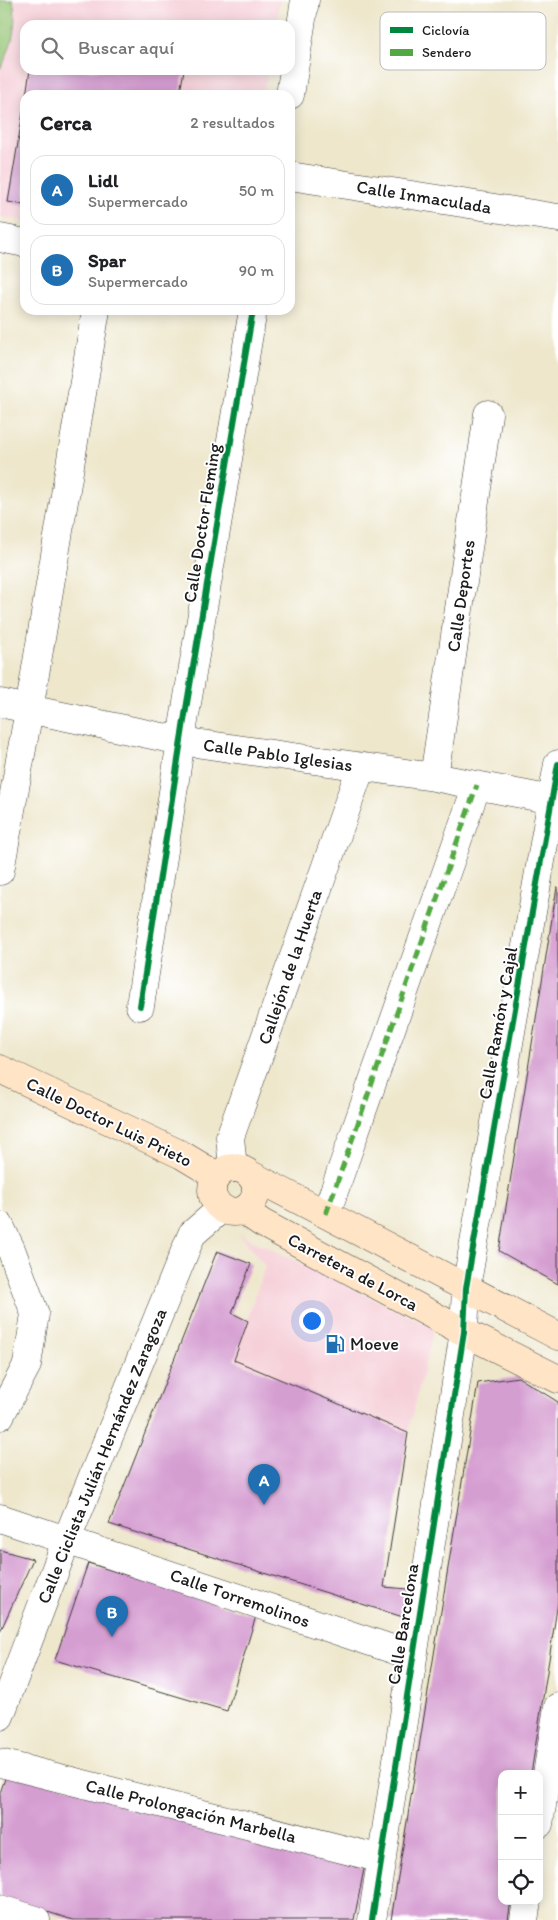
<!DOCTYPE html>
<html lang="es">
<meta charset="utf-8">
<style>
body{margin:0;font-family:Itim,sans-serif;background:#f2f2f2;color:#202124}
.controls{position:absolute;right:15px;bottom:15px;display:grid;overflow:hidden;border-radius:10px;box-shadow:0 2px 12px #0003}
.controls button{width:45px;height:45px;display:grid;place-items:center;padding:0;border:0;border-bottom:1px solid #e0e0e0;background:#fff;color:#202124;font:25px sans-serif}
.you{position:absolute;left:311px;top:1320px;width:18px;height:18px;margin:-12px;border:4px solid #fff;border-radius:50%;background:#1a73e8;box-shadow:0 0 0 8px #1a73e833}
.badge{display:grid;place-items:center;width:32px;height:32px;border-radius:50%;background:#1f6fb2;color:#fff;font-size:16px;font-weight:700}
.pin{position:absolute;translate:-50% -41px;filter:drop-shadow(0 1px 2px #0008)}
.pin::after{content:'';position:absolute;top:26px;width:18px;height:15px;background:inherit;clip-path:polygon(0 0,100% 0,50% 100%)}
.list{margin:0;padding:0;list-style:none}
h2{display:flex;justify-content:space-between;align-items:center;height:65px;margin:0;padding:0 20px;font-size:21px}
h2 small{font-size:16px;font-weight:400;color:#757577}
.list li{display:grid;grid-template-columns:32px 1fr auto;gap:15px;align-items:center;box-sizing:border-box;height:70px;margin:0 10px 10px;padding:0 10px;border:1px solid #e0e0e0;border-radius:15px}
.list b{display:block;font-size:19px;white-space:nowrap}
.list p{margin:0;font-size:16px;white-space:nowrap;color:#757577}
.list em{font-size:16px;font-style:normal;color:#757577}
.icon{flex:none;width:28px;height:28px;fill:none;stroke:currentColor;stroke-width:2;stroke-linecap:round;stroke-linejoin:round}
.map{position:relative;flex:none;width:558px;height:1920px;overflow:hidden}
.search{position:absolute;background:#fff;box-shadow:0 2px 12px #0003;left:20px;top:20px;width:275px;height:55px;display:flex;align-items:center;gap:12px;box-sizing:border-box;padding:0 18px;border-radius:15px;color:#757577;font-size:19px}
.panel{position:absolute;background:#fff;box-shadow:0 2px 12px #0003;left:20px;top:90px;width:275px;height:225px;border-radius:15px}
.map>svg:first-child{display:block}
.built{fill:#f6cfd8}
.green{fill:#94c473;stroke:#587048}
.building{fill:#d59ed1}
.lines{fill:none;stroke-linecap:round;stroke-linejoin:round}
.street-casing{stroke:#3c3a36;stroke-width:29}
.secondary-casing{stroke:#3c3a36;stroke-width:29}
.street{stroke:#fff;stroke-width:28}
.secondary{stroke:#ffe4c6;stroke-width:28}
.quiet{stroke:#52a943;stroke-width:5;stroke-dasharray:10 5;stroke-linecap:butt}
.cycleway-casing{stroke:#fff;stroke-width:9}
.cycleway{stroke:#00873e;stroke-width:6}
.labels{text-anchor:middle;stroke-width:4;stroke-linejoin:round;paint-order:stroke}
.street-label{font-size:18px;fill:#1c1c1c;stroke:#fff}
.poi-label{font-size:18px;fill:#1c1c1c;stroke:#fff;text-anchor:start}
.key{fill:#fff;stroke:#bbb;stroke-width:1}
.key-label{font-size:14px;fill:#1c1c1c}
</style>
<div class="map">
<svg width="558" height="1920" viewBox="0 0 558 1920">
<rect width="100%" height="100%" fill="#fff"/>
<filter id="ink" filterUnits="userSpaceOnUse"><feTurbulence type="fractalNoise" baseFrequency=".02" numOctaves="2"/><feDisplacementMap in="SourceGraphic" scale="10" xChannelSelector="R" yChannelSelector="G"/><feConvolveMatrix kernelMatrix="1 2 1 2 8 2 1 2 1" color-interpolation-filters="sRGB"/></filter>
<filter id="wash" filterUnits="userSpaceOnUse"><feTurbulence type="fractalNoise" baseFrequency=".0096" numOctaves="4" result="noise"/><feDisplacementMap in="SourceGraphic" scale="20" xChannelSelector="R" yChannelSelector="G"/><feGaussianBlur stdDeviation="1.12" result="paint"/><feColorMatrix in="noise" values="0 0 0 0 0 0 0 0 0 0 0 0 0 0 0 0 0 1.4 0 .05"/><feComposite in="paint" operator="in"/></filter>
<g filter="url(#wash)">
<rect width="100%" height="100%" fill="#eee7cc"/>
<path class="built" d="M0,0h280l-4,25h-251v45h243l-5,25h-238v126l-25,-4z
M239,1234l195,94 -26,105 -174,-73 31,-94z"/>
<path class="green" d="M0,0h13c5,24 -1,48 -13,69z"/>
<g id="blocks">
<path class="building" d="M30,70h154l-4,22 15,3h-169z
M24,107h1v98l-17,-3z
M557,887h1v397l-59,-33z
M217,1251l34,13 -19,49 16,8 -14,39 174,73 -24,154 24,2 -5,28 -294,-93z
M518,1377l40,25v200l-27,172h-29v127h9l-3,19h-117l87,-537z
M0,1550l33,9 -33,73z
M88,1563l168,53 -29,95 -172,-51z
M8,1770l356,99 -10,51h-281l-73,-23v-104z"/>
</g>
</g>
<g filter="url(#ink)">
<use href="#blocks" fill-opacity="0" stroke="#3c3a36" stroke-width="1"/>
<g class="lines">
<g class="street-casing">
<path id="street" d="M290,95l15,-95
M290,176l268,42
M0,238l25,5
M0,703l181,38 253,36 124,24
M434,777l54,-363
M0,871l29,-161 67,-400
M140,1006l44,-285 69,-411
M233,1168l-3,-31 131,-370
M326,1214l151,-429
M0,1226l11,23 24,65 -8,51 -27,51
M0,1518l413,138
M0,1716l67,-177 125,-305 30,-26
M0,1763l382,96
M539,1824l19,-117
M0,1909l36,11
M372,1920l81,-518 11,-70 2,-44 92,-524
M524,1920l3,-19"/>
</g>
<g class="secondary-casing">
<path id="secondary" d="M0,1069l182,86 35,21
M212 1190a22 22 0 1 1 44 0a22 22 0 1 1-44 0Z
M251,1175l307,161
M243,1210l19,13 202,109 94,47"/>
</g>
<use href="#street" class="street"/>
<use href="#secondary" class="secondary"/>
<path class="quiet" d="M326,1214l151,-429"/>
<g class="cycleway-casing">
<path id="cycleway" d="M140,1006l44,-285 69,-411
M372,1920l81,-518 11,-70 2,-44 92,-524"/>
</g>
<use href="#cycleway" class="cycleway"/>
</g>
</g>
<defs>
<g id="fuel-bare" transform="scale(1.5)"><path d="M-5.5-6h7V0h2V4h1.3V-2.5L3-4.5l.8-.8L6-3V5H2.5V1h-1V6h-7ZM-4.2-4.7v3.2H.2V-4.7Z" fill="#1f6fb2" stroke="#fff" stroke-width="2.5" paint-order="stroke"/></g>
</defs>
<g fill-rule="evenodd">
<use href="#fuel-bare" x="335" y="1344"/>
</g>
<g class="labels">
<g class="street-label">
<text transform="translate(424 197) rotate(9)" y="6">Calle Inmaculada</text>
<text transform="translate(202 523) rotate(-81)" y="6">Calle Doctor Fleming</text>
<text transform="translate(461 596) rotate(-82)" y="6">Calle Deportes</text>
<text transform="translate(278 755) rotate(8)" y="6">Calle Pablo Iglesias</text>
<text transform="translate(290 967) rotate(-71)" y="6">Callejón de la Huerta</text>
<text transform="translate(498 1023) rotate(-80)" y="6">Calle Ramón y Cajal</text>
<text transform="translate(109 1122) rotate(26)" y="6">Calle Doctor Luis Prieto</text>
<text transform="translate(353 1272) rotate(28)" y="6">Carretera de Lorca</text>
<text transform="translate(102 1456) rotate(-68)" y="6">Calle Ciclista Julián Hernández Zaragoza</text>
<text transform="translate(240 1598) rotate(19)" y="6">Calle Torremolinos</text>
<text transform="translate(403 1624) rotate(-81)" y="6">Calle Barcelona</text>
<text transform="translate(191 1811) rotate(14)" y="6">Calle Prolongación Marbella</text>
</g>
<g class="poi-label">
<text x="350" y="1350">Moeve</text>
</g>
</g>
<rect x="380" y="12" width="166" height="58" rx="8" class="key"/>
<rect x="390" y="27" width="23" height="6" fill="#00873e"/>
<rect x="390" y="49" width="23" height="7" fill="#52a943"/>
<g class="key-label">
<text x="422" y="35">Ciclovía</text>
<text x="422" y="57">Sendero</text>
</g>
</svg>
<div class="controls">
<button>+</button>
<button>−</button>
<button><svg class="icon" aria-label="locate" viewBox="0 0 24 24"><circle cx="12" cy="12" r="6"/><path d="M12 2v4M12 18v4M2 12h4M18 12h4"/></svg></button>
</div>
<div class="you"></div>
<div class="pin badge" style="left:264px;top:1505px">A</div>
<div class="pin badge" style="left:112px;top:1637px">B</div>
<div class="search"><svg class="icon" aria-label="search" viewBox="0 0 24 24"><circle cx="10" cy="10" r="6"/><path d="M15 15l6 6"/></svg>Buscar aquí</div>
<section class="panel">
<h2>Cerca<small>2 resultados</small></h2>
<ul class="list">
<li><span class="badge">A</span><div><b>Lidl</b><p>Supermercado</p></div><em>50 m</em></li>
<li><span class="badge">B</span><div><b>Spar</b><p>Supermercado</p></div><em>90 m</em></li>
</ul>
</section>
</div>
